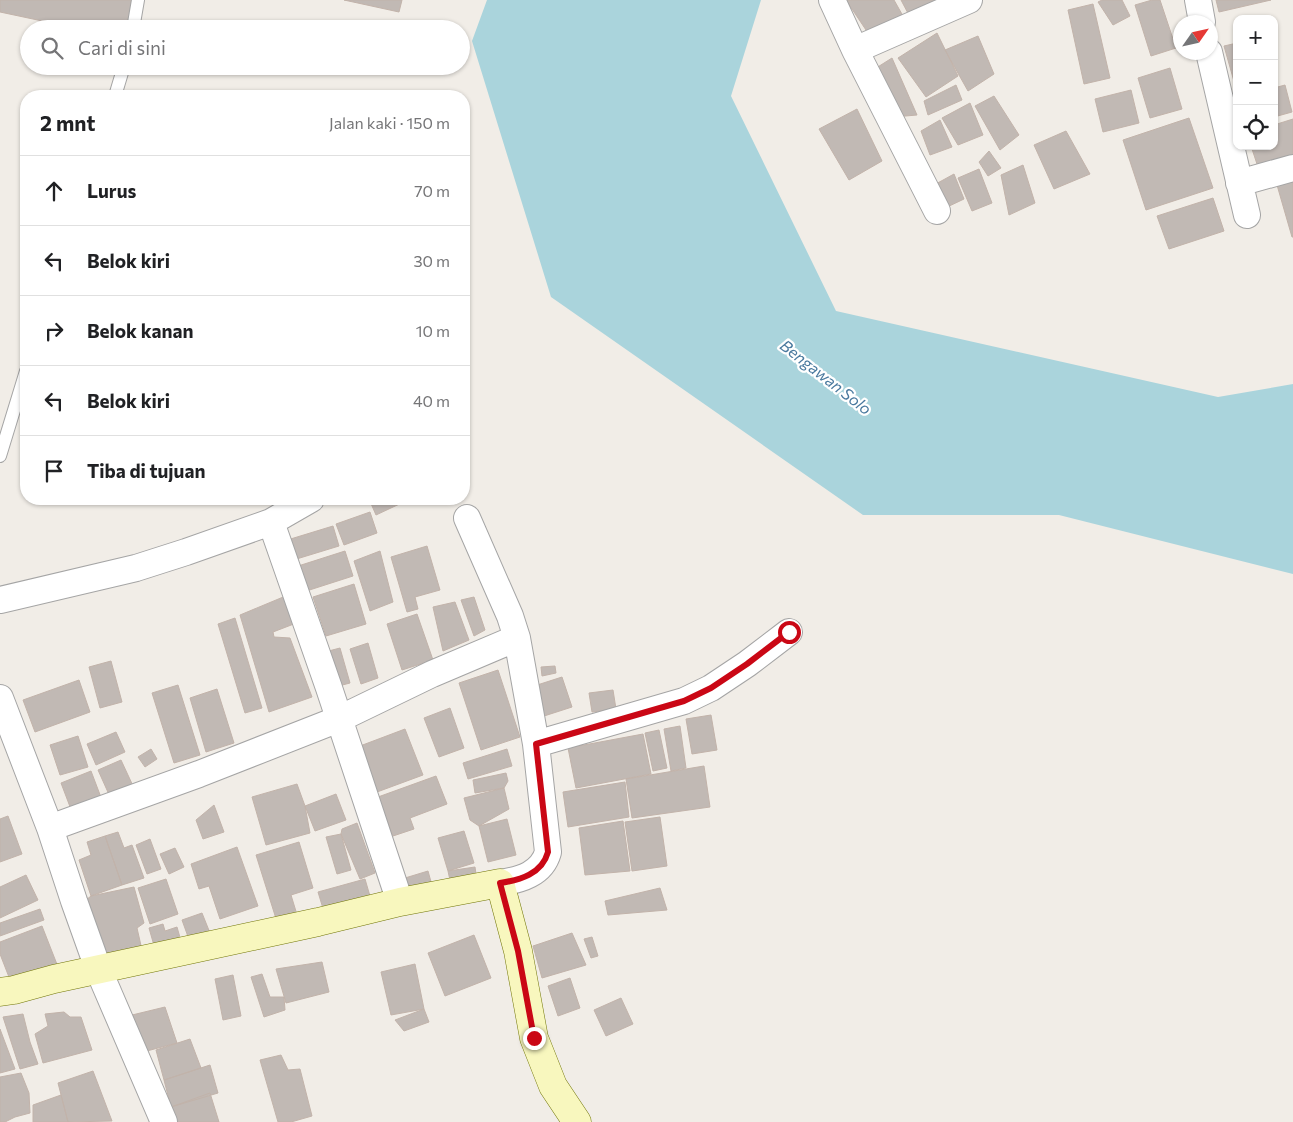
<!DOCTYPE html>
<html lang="id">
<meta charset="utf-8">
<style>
body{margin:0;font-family:Commissioner,sans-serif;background:#f6f6f6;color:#202124}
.controls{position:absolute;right:15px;top:15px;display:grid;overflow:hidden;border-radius:10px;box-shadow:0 1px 4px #0004}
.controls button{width:45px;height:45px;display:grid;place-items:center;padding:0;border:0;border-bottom:1px solid #e0e0e0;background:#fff;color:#202124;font:25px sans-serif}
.compass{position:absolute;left:1173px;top:15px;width:45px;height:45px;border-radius:50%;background:#fff;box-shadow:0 1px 4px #0004;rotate:56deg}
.stop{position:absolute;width:15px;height:15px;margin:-11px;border:4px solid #ca0715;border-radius:50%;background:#fff}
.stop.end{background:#ca0715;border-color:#fff;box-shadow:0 1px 5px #0008}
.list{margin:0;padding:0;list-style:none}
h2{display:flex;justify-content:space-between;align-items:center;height:65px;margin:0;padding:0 20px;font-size:21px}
h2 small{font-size:16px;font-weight:400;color:#757577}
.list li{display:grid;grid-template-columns:32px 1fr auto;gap:15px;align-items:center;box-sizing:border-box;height:70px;padding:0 20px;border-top:1px solid #e0e0e0}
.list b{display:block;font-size:19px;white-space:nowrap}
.list em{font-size:16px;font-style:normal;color:#757577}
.icon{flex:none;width:28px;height:28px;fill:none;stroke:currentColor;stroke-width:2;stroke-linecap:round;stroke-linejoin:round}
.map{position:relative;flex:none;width:1293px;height:1122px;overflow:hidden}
.search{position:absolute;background:#fff;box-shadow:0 1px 4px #0004;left:20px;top:20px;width:450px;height:55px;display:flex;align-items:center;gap:12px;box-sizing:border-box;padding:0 18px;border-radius:28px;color:#757577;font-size:19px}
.panel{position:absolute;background:#fff;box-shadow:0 1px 4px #0004;left:20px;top:90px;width:450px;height:415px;border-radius:20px}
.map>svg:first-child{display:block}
.water{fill:#aad4dc}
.building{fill:#c1b9b4;stroke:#c2b3aa}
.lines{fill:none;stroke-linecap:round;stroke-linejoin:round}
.lane-casing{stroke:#a5a5a5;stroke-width:14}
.street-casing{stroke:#a5a5a5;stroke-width:28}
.secondary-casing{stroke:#727609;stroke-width:29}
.lane{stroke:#fff;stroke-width:12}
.street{stroke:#fff;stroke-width:26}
.secondary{stroke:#f8f7be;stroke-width:28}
.route{stroke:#ca0715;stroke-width:6}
.labels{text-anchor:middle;stroke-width:4.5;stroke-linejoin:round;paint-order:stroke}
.water-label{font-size:16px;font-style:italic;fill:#49799e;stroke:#fff}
</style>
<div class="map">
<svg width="1293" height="1122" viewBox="0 0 1293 1122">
<rect width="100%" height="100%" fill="#f1ede7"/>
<path class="water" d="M487,0h274l-30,96 105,215 382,86 75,-13v190l-234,-59h-196l-312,-218 -79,-256z"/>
<path class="building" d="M0,0h136l-6,29h-50l-80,-17z
M344,0h58l-3,12z
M846,0h48l9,16 -33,20z
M901,0h34l-25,17z
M1102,0h20l8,16 -17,9 -15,-23z
M1152,0h8l16,48 -25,8 -16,-51z
M1216,0h55l-52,12z
M1093,4l17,74 -26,6 -16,-74z
M937,33l21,43 -32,21 -28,-39z
M978,36l16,38 -26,17 -23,-41z
M1237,43v41l-2,1 -11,-39z
M892,58l25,57 -23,2 -21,-47z
M1170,68l12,41 -32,9 -12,-40z
M956,85l6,15 -34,15 -4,-14z
M1285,85l7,27 -18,5v-29z
M1131,90l8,33 -36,9 -8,-33z
M994,96l25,39 -19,15 -25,-44z
M970,103l13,32 -25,10 -16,-27z
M857,109l25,52 -33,19 -30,-51z
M1189,118l24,70 -67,22 -23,-70z
M1293,119v41l-34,10 -8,-24h23v-21z
M940,120l12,27 -22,8 -9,-24z
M1066,131l24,43 -36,15 -20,-44z
M989,151l12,17 -13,8 -9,-14z
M1023,165l12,38 -26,12 -8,-40z
M979,169l13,34 -20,8 -14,-33z
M954,174l10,25 -19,9 -11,-23z
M1293,180v57h-1l-15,-52z
M1213,198l11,33 -55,18 -12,-33z
M369,499h38l1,1 -32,15z
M370,512l7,21 -33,12 -8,-21z
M333,526l6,20 -49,15 -6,-20z
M427,546l13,44 -25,7 3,12 -11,3 -16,-55z
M345,551l8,25 -56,18 -2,-27z
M380,551l13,51 -23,9 -16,-50z
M354,584l12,40 -40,12 -13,-39z
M288,595l11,27 -26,10 1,5 16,1 22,59 -43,15 -29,-97z
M474,597l11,33 -11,6 -13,-36z
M455,602l14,38 -26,11 -10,-44z
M417,614l16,46 -31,10 -15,-46z
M235,618l27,90 -17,5 -27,-89z
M368,643l10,35 -17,6 -11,-35z
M340,648l10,35 -19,5 -10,-35z
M111,661l11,41 -22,6 -11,-41z
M555,666l1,7 -14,3 -1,-9z
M498,670l22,67 -39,13 -22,-67z
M562,677l10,30 -31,10 -10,-30z
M79,680l11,32 -55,20 -12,-32z
M178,685l22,70 -26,8 -22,-70z
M217,689l17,54 -28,9 -16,-54z
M613,690l3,19 -24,3 -3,-19z
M450,708l14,40 -25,9 -15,-39z
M711,715l6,35 -25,4 -6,-35z
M680,726l6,42 -15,3 -7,-42z
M405,729l18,46 -46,17 -17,-46z
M659,730l8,38 -14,3 -8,-38z
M116,732l9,20 -29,13 -9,-21z
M643,734l8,40 -75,14 -8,-40z
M78,736l10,31 -28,8 -10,-30z
M151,749l6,10 -12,8 -7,-10z
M507,749l5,17 -44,13 -5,-16z
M121,760l13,28 -23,11 -13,-29z
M704,766l6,41 -78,11 -6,-39z
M91,771l11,29 -30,12 -11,-29z
M506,773l2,8 -4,7 -29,5 -2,-13z
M436,776l11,28 -37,14 4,11 -21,7 -15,-39z
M625,782l4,35 -61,10 -5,-35z
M297,784l8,22 5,27 -44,12 -14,-48z
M504,788l5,21 -30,17 -9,-6 -6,-22z
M336,794l10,26 -31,11 -10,-25z
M214,805l10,27 -21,7 -7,-19z
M8,816l14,38 -22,8v-43z
M660,817l7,49 -35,5 -7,-49z
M507,819l9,36 -28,7 -9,-36z
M623,821l7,50 -45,4 -6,-47z
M357,823l18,50 -15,6 -19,-45 1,-5z
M464,831l10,32 -26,8 -10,-33z
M118,832l6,16 8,-3 12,33 -22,7 -17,-49z
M341,834l10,36 -14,4 -11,-37z
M105,836l17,49 -31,11 -12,-36 12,-5 -4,-13z
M150,839l11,30 -14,5 -11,-29z
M299,842l14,46 -22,7 7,23 -20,7 -22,-70z
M237,847l21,59 -38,13 -11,-33 -10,3 -8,-25z
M175,848l9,19 -15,7 -9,-20z
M475,867l2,14 -26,4 -3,-14z
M428,871l5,18 -23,7 -5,-18z
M26,875l12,25 -38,18v-31z
M166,879l12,35 -28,10 -12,-36z
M365,879l7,24 -47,12 -7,-23z
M134,887l10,36 -7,5 5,22 -39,11 -17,-61 5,-4z
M660,888l7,22 -59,5 -3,-14z
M40,909l4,11 -44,16v-13z
M202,913l10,25 -21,7 -9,-25z
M163,924l2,7 12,-4 4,14 -26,8 -6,-21z
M42,926l18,46 -46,18 -14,-36v-12z
M572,933l14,32 -44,13 -9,-32z
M474,935l17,43 -46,18 -17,-43z
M592,937l6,19 -7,2 -7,-19z
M322,962l7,30 -43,11 -10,-34z
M415,964l9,45 -33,6 -10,-43z
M262,974l8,23h14l1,13 -21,7 -13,-40z
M233,975l8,41 -18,4 -8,-41z
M570,978l10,30 -22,8 -10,-30z
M621,998l12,26 -27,12 -12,-26z
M165,1007l12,36 -34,9 -15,-36z
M424,1009l5,13 -25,9 -9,-11z
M64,1012l6,5h11l11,33 -49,13 -8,-29 13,-8 -3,-12z
M23,1014l7,28 8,22 -18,5 -17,-52z
M0,1029l15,40 -15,4z
M190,1039l11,29 -37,12 -8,-30z
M281,1055l7,15 12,-1 12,47 -21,6h-13l-18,-62z
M210,1065l8,28 -47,14 -7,-27z
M93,1071l19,50 -44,1 -10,-39z
M21,1073l8,20 1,20 -15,4 -10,5h-5v-45z
M210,1093l9,29h-43l-5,-15z
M61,1095l7,27h-35v-17z"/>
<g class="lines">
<g class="lane-casing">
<path id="lane" d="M133,29l5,-29
M115,96l9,-30
M0,456l26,-85"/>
</g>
<g class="street-casing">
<path id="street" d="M832,0l23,50 114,-50
M1198,0l4,22
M855,50l82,161
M1209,52l38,163
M1239,183l54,-15
M467,518l43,98 7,22 19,106 12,108c-6,22 -28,28 -48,31
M271,522l58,166 71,214
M0,600l136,-32 50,-16 85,-30 40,-23
M0,698l50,130 24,73 25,70 65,151
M536,744l148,-43 27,-13 36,-24 42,-32
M50,828l149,-54 140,-55 93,-45 85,-36"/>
</g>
<g class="secondary-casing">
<path id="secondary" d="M0,992l14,-2 40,-11 264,-57 82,-20 100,-19 18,68 16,87 19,48 24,36"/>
</g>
<use href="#lane" class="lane"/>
<use href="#street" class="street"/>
<use href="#secondary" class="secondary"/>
</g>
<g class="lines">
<path class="route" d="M534,1038l-16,-87 -18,-68c20,-3 42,-9 48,-31l-12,-108 148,-43 27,-13 36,-24 42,-32"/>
</g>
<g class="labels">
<g class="water-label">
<text transform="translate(826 377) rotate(38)" y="6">Bengawan Solo</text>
</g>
</g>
</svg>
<div class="controls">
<button>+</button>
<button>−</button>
<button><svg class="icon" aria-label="locate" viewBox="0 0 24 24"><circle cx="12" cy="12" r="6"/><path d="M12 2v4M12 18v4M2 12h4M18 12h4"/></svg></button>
</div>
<svg class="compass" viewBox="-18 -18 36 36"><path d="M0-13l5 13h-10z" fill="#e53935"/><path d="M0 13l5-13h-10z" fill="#757577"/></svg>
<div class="stop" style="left:789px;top:632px"></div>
<div class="stop end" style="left:534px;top:1038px"></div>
<div class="search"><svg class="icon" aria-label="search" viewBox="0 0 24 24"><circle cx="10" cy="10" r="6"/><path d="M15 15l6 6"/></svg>Cari di sini</div>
<section class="panel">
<h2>2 mnt<small>Jalan kaki · 150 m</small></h2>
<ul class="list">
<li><svg class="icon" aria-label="ahead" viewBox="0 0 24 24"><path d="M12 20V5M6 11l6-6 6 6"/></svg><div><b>Lurus</b></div><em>70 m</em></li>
<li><svg class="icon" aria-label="left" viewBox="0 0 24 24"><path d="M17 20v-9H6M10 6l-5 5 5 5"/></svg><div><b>Belok kiri</b></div><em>30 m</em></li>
<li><svg class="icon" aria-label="right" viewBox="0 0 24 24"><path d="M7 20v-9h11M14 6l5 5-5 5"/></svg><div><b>Belok kanan</b></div><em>10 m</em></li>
<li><svg class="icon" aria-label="left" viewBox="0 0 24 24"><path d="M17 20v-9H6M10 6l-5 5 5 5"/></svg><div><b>Belok kiri</b></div><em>40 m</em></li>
<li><svg class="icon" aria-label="arrive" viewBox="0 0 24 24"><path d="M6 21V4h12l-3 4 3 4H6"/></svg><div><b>Tiba di tujuan</b></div></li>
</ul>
</section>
</div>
